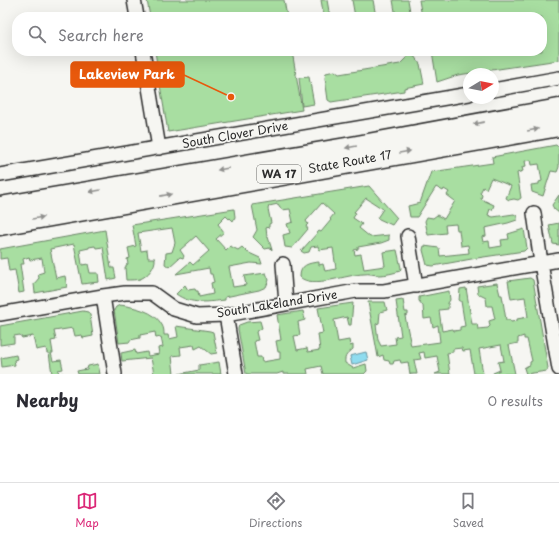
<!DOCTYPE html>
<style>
body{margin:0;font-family:"Playpen Sans",sans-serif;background:#f7f7f7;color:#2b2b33}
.compass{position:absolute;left:463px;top:68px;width:36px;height:36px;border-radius:50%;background:#fff;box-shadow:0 4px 16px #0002;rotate:80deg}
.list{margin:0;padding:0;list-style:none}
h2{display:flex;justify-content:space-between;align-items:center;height:52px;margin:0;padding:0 16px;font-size:17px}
h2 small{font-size:13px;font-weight:400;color:#7c7c81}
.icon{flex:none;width:22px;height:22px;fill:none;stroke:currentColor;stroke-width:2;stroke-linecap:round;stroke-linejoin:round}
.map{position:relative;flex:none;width:559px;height:374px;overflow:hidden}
.search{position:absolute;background:#fff;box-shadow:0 4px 16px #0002;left:12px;right:12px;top:12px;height:44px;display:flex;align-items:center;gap:10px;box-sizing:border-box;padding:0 14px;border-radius:16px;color:#7c7c81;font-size:15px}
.sheet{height:108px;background:#fff}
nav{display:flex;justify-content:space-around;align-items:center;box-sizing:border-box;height:56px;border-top:1px solid #e1e1e2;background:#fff;font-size:11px;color:#7c7c81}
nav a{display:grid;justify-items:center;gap:2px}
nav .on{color:#db2777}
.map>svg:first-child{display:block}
.green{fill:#a8dea1;stroke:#6a8466}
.water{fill:#8fdcef;stroke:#6795a1}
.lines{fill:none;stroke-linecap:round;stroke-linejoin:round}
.minor-casing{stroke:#2b2b2b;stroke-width:16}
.highway-casing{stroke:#2b2b2b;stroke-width:23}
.minor{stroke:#f6f6f2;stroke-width:13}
.highway{stroke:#f6f6f2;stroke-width:20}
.oneway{fill:#90908e}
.labels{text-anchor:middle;stroke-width:3.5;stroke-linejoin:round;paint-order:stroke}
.shield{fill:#f6f6f2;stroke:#686867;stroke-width:1}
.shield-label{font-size:11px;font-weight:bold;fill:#2b2b2b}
.street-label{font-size:12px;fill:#2b2b2b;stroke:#f6f6f2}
.leader{fill:none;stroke:#e8590c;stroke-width:1.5}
.callout-dot{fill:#e8590c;stroke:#f6f6f2;stroke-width:1.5}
.callout{fill:#e8590c;stroke:#e8590c;stroke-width:1.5}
.callout-label{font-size:13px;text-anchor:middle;font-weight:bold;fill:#fff}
</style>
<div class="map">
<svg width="559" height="374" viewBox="0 0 559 374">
<rect width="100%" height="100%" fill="#f6f6f2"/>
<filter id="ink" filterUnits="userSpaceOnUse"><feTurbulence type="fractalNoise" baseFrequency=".025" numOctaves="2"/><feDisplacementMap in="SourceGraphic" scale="8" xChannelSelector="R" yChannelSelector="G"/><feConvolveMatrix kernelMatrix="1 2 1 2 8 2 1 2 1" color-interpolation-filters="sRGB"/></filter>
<g filter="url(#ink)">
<path class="green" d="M147,0h137l3,17h-137z
M321,0h6l3,17h-6z
M352,0h21l3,17h-21z
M393,0h15l3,17h-15z
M419,0h140v60l-101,15 -21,7 -5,-31h110v-34h-120z
M155,51h137l10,59 -134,22 -8,-47z
M409,55l5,1 6,8 4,20 -20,4v3l-73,11 -3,-2 -3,-22 1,-5 9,-2 4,3 61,-10z
M309,77l5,27 -12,2 -3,-28z
M556,145l3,3v19l-2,5 -6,-1 -8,25 -11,-4 -1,-7 8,-1v-2l3,-1 -3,-17 -7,1 -1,-5 -6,1 1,5 -4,1 1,4 -6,2 4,25 -3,2 -4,-1 -5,1 -3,-2 5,-12 -20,-8 -5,11 -3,-2 -3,6 2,2 -1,4 13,6 -2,5 -2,-1 -2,6 5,2 21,-3 3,2v4l-9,3 -23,5 1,8 -4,1 1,5 6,-1 1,7 12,-2 -1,-6 8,-1 -1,-5 16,-5 3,19 -3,3 -47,7 -44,8 -6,-1 -4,-15 1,-4 15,2 1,8 29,-3 -1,-8 -7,1 -2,-16h-2l-1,-6 -11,1 1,8 -18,2 -3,-14 2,-4 6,1 4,-3 7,4 11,-18 -8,-6 2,-3 -5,-3 -1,2 -7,-4 -19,30h-7l-2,-11 12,-3 11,-31 62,-9 -1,-6z
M369,186l28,32 -5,7 -15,-7 6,-9 -17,-11 -12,14 2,1 -3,5 9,6 -3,4 11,9 19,-2v5l-8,3 -23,4v2l-4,1 1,5 6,-1 3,15 21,-3 -2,-14 14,-2 4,18 -1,3c-6,2 -14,4 -21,4 -5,0 -10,-2 -15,-1 -16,0 -52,15 -64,3 0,-12 8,-14 19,-15v3l4,-1 2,7 11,-2 -3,-21 -14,2 -1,-4 -7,1 -2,5 -5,1 -3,-2 18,-20 2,1 10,-12 -1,-1 4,-5 -12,-11 -16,18 2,3 -2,2 2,3 -16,19 -7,-1 -2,-12 7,-2 -3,-9 6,-2 -3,-13 -8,1 -4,-6 -9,2 -1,3 3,14 -2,1v3l-3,1 1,9h1l4,13 -2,-2 -5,1 -12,-12 4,-7 -5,-25z
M559,195v18l-5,-4 -2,-4z
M234,209l1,8 -2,4 -3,-3 -1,1 -3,-3 -8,8 6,8 -8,7 10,11 4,-4 8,4 4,-3 5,5 13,6 2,6 -11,-1 -22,4 4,20 13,-2 -2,-9 22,-3 3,7 -3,7 -7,3 -34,7v3c-17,2 -34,5 -49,-6l9,-9 3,5 7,-1 1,2h2l1,6 14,-3 -2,-11 3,-1 -2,-8h-2l-1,-6 -33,6 14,-12 3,3 16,-14 -13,-15 -16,14 4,6 -1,2 -3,-1 -11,10 -4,-3 1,-11 6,-1 3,-9 -3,-15 -34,5 3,18 6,-1 1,8h7c1,8 -7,18 -15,21 -4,1 -9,1 -14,1l-1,-13h1v-2l2,-1 -1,-5 3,-1 -2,-10 8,-2 -4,-21z
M559,223v22l-6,-1 -4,-19z
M105,230l6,38h3l2,10 -8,2 -5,-33 -7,1 -1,-2 -6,1v1l-9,2 2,15 6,-1 2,9h8l1,9 -17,2 -8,-40 -24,5 6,29 9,-2 2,11 -32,6 -1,-9 5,-6 -1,-4 6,-2 -2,-14 -12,2 -1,-3 -6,2 1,5h-4l4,28 -5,1 -4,-23 -6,1 -2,-13 -7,1v-10z
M530,278l3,2 15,88 -1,3 -21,3 -2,-6 3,-2 3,-1v-3l2,-1 -5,-22h-3v-3l-6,2v5l-9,2 6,29h-22v-1l7,-3 -2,-8 6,-1 -3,-16 -22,4 4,25h-9l-4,-24 -7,1 -1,-3 -9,1v3l-6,1 3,21h-15l5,-2 -3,-16 -12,2 -1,-6 -5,1 2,6 -7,1 3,14h-7l-2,-12 -7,1 -1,-3 -6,1 -1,3h-3l-1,-3 -5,-1 -1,-5 -5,2 -10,-55h17l2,8 -7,2 -1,11 -3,1 2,16 3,6 15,-2 -1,-7 6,-1 -5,-35 7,-1 2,12h3v3l-3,1 6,30 29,-4 -2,-17 -5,2 -2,-9 -7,1 -1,-13 -4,-5v-4l30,-6 1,9 -2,3v6l-9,1 3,21 11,-2 1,2 6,-1v-3l5,-1 -4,-25h-2l1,-12 6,-1 6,36h5l1,5 10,-1 2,-2 -1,-5 6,-2 -3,-13h-5l-1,-8 -8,-4 -1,-8 20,-3 3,12h2l4,25h4l1,2 6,-1v-2l11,-2 -3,-20 -14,2 -3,-18z
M353,303l-2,22h-2l-2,-8 -13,3 4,22 11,-2 1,6 3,-1v4c-5,5 -9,6 -8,14l8,5 13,-4 1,7 -3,3h-41l-2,-8 -14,3 1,5h-25v-2l-6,2h-31l-8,-45 1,-4 8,-3 13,-1 2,7 -6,4 2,8 -4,1 3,16h4l1,5 18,-3v-7h-2l-2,-11 5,-1 -4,-25 26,-4 2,9 -7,2 2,13 -6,1 3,14 10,-2 1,4 12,-2 -2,-16 5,-1 -5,-25z
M120,305c14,2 35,6 42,20 2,3 2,7 2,10h4l1,4 9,-2 -2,-11 34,5 3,1 4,21 -6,1 -10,-8 -6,3 -1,-4 -14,2 1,8 -9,1 2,18h-20l-3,-16 -29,3 -1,-8 14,-3 1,4 11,-2 1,4 11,-2 -1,-6 5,-1 -2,-10 -5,1 -1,-6 -15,3v3l-10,2v2l-11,1 -5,-33 2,-3z
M83,311l5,1 2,3 3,21 -10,2 -1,-3 -7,1 -2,-8 -19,3 2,9 -5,1 2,12h-2l2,8 8,-1 2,9 -5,1 1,4 4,-1v1h-11l-3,-21h-2l-1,-5 -10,2 -3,-14 -11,2 -2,-3 -6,1v7l-14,2v-19z
M16,355l1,4 -3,1 1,5 -13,2 -1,-9z
M219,362l2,12h-42l20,-4v-5z
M98,364l2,10h-22l-1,-3 10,-2 1,-3z"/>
<path class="water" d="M366,352l2,8 -16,5 -2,-9z"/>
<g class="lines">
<g class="minor-casing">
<path id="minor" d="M134,0l3,17
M143,51l16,97
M493,90l66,-12
M0,175l469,-81
M534,213l7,50 18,106
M408,236l8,50
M283,264l3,40
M103,296l12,78
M0,314l103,-18 22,-3h27l22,16 23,7 29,-1 130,-24h28l175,-31
M226,315l10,59"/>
</g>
<g class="highway-casing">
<path id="highway" d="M0,207l346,-59 213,-39
M0,225l559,-99"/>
</g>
<use href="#minor" class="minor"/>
<use href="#highway" class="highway"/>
</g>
<defs><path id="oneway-solid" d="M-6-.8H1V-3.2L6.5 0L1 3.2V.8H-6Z"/></defs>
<g class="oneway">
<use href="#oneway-solid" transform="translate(479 123) rotate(169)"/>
<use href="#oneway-solid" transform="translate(533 130) rotate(-10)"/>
<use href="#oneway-solid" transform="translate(351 147) rotate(170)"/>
<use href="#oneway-solid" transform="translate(405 152) rotate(-10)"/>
<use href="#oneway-solid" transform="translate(223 169) rotate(170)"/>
<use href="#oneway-solid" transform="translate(95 191) rotate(170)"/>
<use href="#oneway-solid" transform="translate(166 195) rotate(-11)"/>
<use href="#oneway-solid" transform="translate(38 218) rotate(-10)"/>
</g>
</g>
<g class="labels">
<rect class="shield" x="257" y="165" width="44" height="18" rx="3"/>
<g class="shield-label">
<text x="279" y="178">WA 17</text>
</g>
<g class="street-label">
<text transform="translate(235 135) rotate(-10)" y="4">South Clover Drive</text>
<text transform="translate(350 162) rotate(-10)" y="4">State Route 17</text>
<text transform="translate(277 304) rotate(-9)" y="4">South Lakeland Drive</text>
</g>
</g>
<path class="leader" d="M231 97L184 75"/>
<circle class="callout-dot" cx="231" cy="97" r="4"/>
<rect class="callout" x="71" y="62" width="113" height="25" rx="4"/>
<g class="callout-label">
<text x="127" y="79">Lakeview Park</text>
</g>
</svg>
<svg class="compass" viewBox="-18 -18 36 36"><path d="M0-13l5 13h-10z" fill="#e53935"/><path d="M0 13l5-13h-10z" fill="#7c7c81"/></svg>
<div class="search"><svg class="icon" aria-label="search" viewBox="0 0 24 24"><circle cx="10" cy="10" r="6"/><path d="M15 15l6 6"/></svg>Search here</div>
</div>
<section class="sheet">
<h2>Nearby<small>0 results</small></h2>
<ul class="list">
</ul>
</section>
<nav>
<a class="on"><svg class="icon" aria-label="map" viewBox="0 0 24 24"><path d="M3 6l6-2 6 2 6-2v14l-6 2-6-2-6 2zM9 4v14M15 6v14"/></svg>Map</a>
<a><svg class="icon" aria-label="directions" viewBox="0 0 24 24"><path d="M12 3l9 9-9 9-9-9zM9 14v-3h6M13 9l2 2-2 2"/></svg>Directions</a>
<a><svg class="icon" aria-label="saved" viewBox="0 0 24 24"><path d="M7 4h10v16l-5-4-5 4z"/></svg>Saved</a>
</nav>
